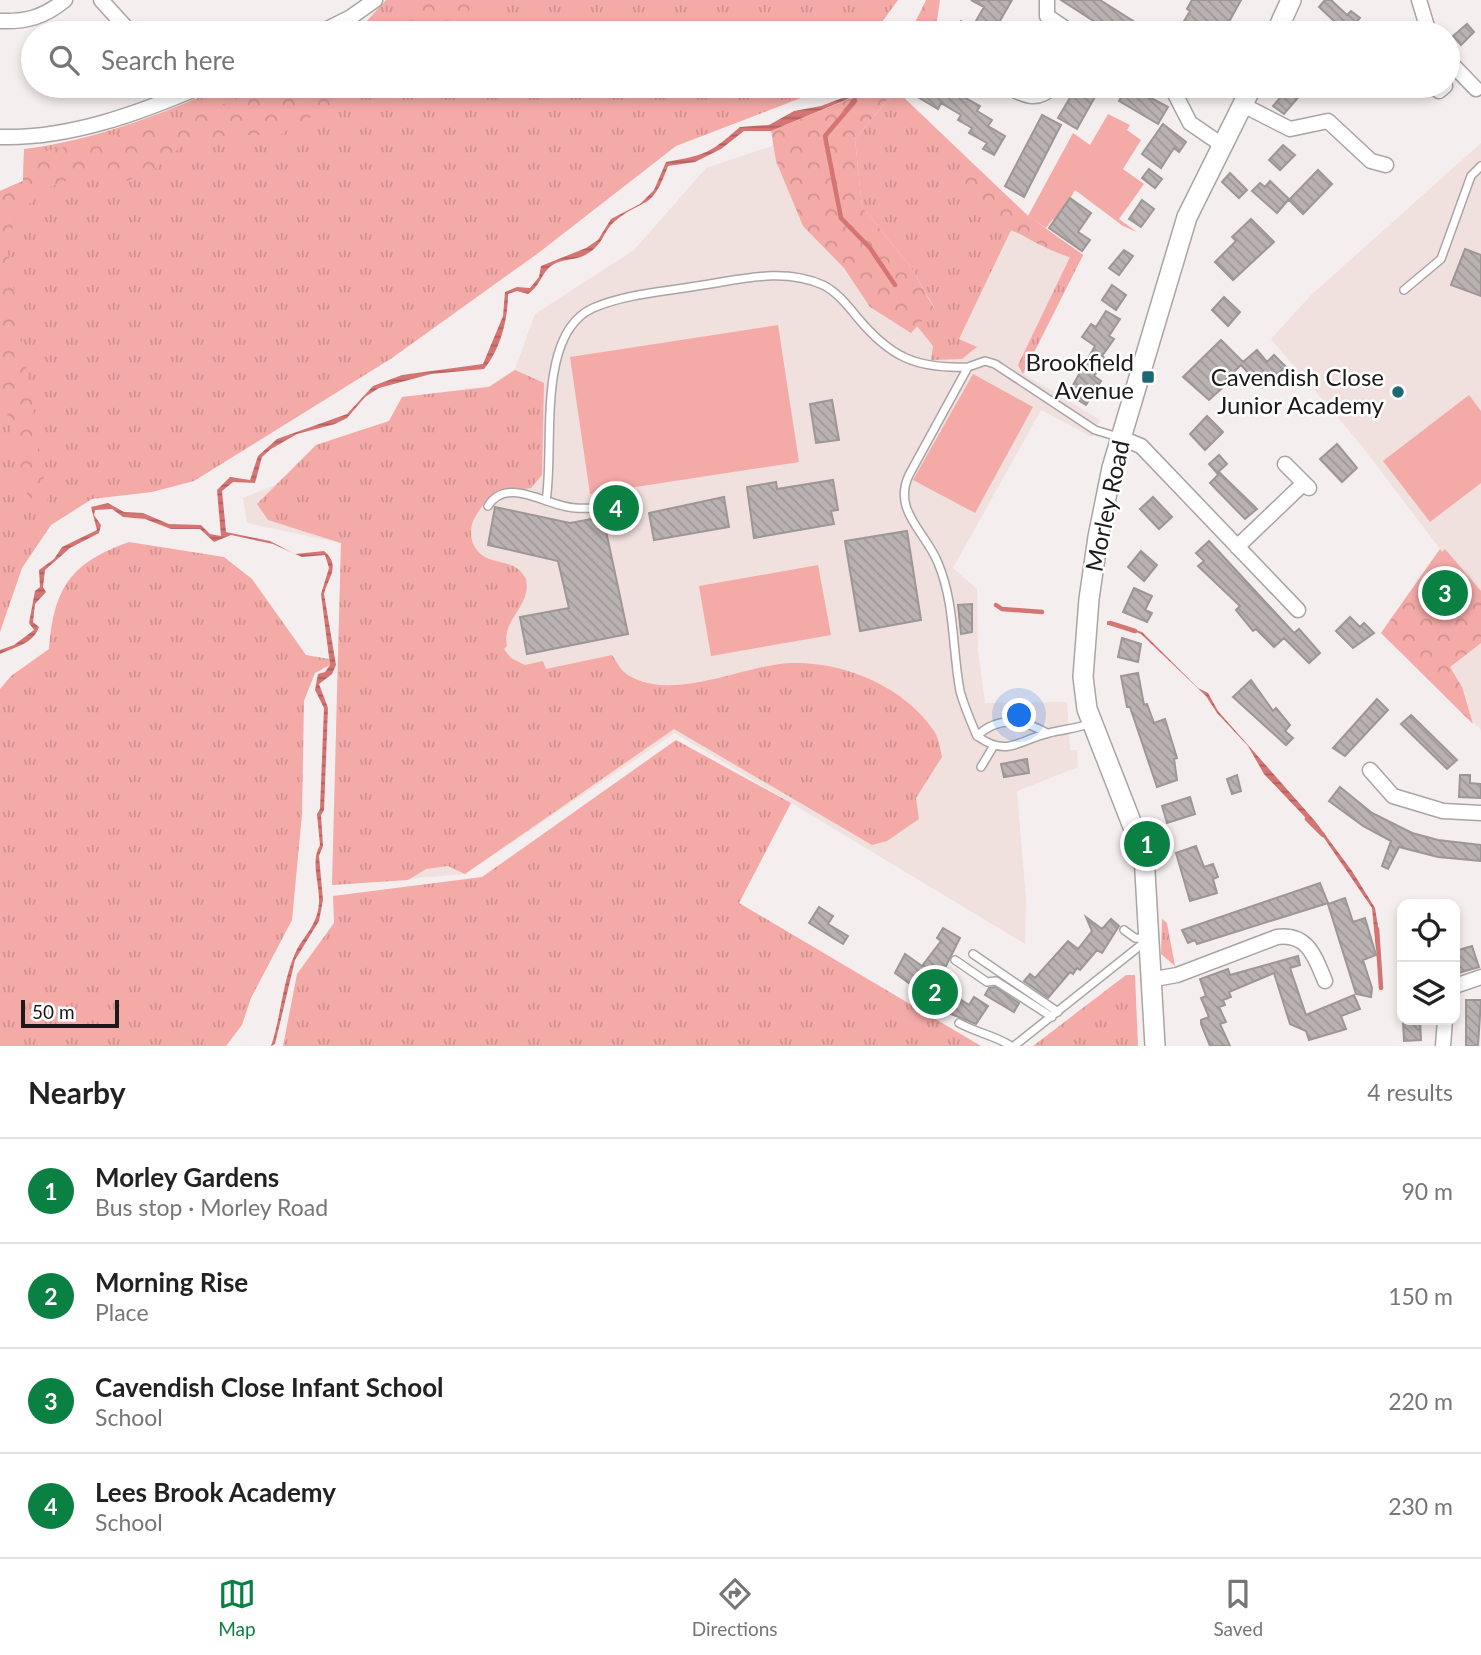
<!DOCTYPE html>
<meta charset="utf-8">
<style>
body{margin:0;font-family:Lato,sans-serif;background:#f2f2f2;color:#222}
.controls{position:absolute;right:21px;bottom:21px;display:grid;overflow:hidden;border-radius:14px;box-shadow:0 4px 10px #0003}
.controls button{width:63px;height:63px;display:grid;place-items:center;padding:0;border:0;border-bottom:2px solid #e0e0e0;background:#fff;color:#222;font:35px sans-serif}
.scale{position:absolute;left:21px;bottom:18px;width:98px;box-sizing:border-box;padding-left:7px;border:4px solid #1c1a1a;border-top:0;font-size:19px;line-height:24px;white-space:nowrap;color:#1c1a1a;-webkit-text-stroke:5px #fff;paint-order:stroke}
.you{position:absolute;left:1020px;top:716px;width:24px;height:24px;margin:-18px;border:5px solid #fff;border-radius:50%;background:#1a73e8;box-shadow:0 0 0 10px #1a73e833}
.badge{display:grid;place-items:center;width:46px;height:46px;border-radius:50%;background:#0b8043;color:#fff;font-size:23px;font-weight:700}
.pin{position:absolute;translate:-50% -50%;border:4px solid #fff;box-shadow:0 2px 7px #0006}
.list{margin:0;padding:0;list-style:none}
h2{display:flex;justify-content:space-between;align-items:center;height:91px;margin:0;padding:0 28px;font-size:30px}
h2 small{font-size:23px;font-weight:400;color:#767676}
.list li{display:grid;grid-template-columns:46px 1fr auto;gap:21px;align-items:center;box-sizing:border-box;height:105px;padding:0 28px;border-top:2px solid #e0e0e0}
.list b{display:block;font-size:26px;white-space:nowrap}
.list p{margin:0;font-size:23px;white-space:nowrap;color:#767676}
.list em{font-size:23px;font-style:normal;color:#767676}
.icon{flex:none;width:38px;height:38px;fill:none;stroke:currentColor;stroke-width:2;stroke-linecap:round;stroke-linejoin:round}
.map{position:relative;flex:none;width:1481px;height:1046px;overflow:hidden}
.search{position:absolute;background:#fff;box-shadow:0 4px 10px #0003;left:21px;right:21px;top:21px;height:77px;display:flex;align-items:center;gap:18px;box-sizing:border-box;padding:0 24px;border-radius:38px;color:#767676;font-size:26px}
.sheet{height:511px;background:#fff}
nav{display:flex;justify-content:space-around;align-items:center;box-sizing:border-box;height:98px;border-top:2px solid #e0e0e0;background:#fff;font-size:19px;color:#767676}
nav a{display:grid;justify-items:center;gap:4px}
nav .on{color:#0b8043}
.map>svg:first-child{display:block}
.built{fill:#f0e0de}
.grass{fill:url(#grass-tufts)}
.forest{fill:url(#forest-crowns)}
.garden{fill:#f4aaa7}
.water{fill:url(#water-rules)}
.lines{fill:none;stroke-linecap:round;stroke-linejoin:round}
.stream{stroke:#d57573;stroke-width:4.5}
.building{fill:url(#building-back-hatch);stroke:#9c9695;stroke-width:2}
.lane-casing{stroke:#aba4a4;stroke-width:10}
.street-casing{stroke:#aba4a4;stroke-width:17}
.secondary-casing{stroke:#aba4a4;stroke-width:22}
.lane{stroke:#fff;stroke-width:7}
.street{stroke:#fff;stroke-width:14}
.secondary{stroke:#fff;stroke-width:19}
.poi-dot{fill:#1e6873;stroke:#fff;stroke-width:2.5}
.labels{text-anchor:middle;stroke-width:5;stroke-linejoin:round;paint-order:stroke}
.poi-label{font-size:24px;fill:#1c1a1a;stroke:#fff;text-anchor:end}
.street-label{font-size:24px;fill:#1c1a1a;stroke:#fff}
</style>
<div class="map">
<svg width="1481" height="1046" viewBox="0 0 1481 1046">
<defs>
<pattern id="grass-tufts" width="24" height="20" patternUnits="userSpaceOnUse" patternTransform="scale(1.75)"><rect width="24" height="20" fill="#f4aaa7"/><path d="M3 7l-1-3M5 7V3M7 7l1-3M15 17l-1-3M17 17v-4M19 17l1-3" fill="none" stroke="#d1928f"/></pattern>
<pattern id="forest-crowns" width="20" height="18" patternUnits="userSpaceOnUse" patternTransform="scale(1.75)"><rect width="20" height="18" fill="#f4aaa7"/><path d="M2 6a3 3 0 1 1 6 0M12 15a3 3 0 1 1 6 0" fill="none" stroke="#d1928f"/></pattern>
<pattern id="water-rules" width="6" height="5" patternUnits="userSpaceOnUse" patternTransform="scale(1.75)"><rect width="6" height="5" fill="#d57573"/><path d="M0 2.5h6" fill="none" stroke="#ac5f5e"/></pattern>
<pattern id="building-back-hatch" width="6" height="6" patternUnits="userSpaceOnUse" patternTransform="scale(1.75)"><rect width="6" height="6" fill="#b9b2b1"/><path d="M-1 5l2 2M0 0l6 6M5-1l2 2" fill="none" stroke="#9e9898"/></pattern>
</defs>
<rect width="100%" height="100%" fill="#f5eeee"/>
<path class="built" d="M891,86l137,130 55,39 -59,119 76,46 -8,17 -51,-27 -88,158 24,21 1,61 7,53 82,-1 3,48h7l1,17 -61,24 9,108 -1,45 -350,-211 -210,141 -133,11 9,-342 -94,-20 -4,-25 37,-15 36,-38 73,-24 13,-24 87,-11 26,-17 20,-55 99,-64 72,-82 140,-47z
M1481,143v587l-100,-97 59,-84 -79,-104 -90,-106 39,-43z"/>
<path class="grass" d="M386,0h512l-24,33h-531l21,-9z
M225,86h607l-156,60 -139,108 -145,104 -198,123 -42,11 -60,7 -41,26 -29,43 -22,64v-441l23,-10 1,-32c71,-9 136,-34 201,-63z
M896,90l132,126 55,39 -60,119 -5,-9 52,-108 -59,-27 -52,109 18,8 -15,12 -31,1 2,-14 -16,-20 17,-19 -24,-41 -48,-59 -7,-68z
M515,370l29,13 -2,92 -11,13c-11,3 -21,-2 -32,2 -10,4 -16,15 -22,24 -10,13 -8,34 8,43 15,8 31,3 41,22 6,27 -25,40 -19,67l-3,3 7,9 14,7 18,-4 3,8 66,-14c4,6 10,17 16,20 45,28 116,-10 162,-12 53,-2 114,23 144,68 5,7 6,18 8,26l-26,41 3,21 -32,22 -15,4 -198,-116 -209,145 -17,-8 -22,3 -18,11 -76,5 9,-342 -73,-23 -11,-16 59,-59 73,-24 13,-24 87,-10z
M129,542l95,15 28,22 54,76 23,4 1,6 -15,8 -11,28 -2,113 -10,106 -41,78 -9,27 -16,21h-226v-357l11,-13 38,-27c5,-61 21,-86 80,-107z
M676,740l115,63 -52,100 242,143h-698l14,-72 37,-51 -1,-27 149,-19z
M1162,919l5,4 8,43 -14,-12z
M1126,975h9l3,71h-105z"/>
<path class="forest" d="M419,0h79l-53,33h-76l50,-30z
M926,0h14l-5,33h-25z
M270,86h93l-83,49h-48l-45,7 -31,26 -34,15 -22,-15 -53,20 -32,28 -7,36 40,252 -20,-7 -28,-112v-194l23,-10 1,-25 150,-33z
M871,86h28l-44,53 7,68 48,59 24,42 -23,25 -41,-26 -26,-39 -41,-42 -27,-65 -5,-30 85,-35 -13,15z
M975,166l53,50 55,39 -3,6c-49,-16 -87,-40 -117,-81z
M1440,549l2,3 3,-3 36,42v52l-31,24 12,20 11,37 -92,-91z"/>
<path class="garden" d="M1108,114l22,11 -3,5 14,10 -18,29 21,15 -25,35 18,13 -14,-6 -48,-36 -18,32 -4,-3 -7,9 -18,-12 45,-83 17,12z
M778,325l21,137 -209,32 -20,-137z
M973,374l60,33 -58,106 -62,-33z
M1469,395l12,16v72l-51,39 -47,-61z
M818,565l13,70 -120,21 -12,-70z"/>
<path class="water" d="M865,86h6l-30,27 14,-17 -84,35h-27l-23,18 -26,13 -27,4c-17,47 -23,30 -54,56 -12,11 -10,22 -27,32 -10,6 -22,5 -31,9 -15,7 -14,22 -28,31l-11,-3 -9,3c0,24 -7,55 -24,75l-53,5 -52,14 -14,9 -18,21 -12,6 -38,10 -26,15 -9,8 -7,26 -22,-1 -11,9 4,41 44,9 25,13 29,-3c18,15 3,28 0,43l12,71 -4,9 -13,10 9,24 -4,102 -3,5 2,31 -4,10 4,44 -4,21 -24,39 -20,84 -4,2c10,-29 11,-61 23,-90 8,-20 23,-28 25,-53 1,-19 -9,-41 1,-58l-3,-31 3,-5 4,-101 -9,-18 3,-16 7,-2 5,-7 -9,-71 8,-26 -4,-13 -23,2 -29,-13 -42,-9 -17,7 -14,-13h-29l-26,-10 -22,-2 -11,-8 -17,1 -1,5 7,10 -2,8 -29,15 -25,22 -2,17 3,5 -11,12 -2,18 6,5c-6,17 -24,20 -39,27v-4l14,-5 20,-15 -5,-7 6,-32 5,-4 -1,-17 15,-11 8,-12 35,-17 -6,-23 17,-4 16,9 19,1 26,11 32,1 9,9 11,2 -4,-46 13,-13 20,3 8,-24 19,-17 70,-25 26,-28 29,-11 81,-11 20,-48 2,-24 12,-5 13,1 9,-11 2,-11 45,-18 12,-8 13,-21 29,-15 14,-14 12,-28c40,-7 44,-9 74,-35l29,-2 25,-14 27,-5 40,-15z
M1107,621l35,11 56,56 10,5 10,18 97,110 37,50 23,37 3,18 -2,24 -4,-42 -50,-73 -58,-61 -16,-28 -31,-33 -11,-17 -65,-62 -22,-9h-12z"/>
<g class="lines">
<path class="stream" d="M855,101l-30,35 16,82 29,30 25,37
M996,605l6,4 40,3
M1110,623l25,8
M1307,819l16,16
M1377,929l4,59"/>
</g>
<path class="building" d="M971,0h41l-15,26 11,7h-55l8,-12 11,7 12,-21z
M1061,0h39l52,33h-40z
M1192,0h49l-16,29 -12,-7 -6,11h-30l13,-22 -3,-2z
M1325,0h6l16,15 4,-4 9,7 -13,15 -28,-26z
M1467,24l7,8 -13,13 -8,-9z
M922,86l11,6 2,-4 15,8 6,-10 11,6 -3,5 16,9 -3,5 15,9 -4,6 17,10 -11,19 -11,-6 4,-6 -18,-10 3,-5 -14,-8 3,-5 -20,-12 -3,6 -22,-13z
M1077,86h24l-24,43 -19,-11z
M1128,86l40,21 -10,17 -39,-23z
M1290,86h18l-24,28 -11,-8z
M1042,115l19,10 -37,72 -19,-11z
M1163,124l23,18 -7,10 -5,-4 -13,20 -19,-14z
M1283,145l12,10 -15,15 -11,-10z
M1149,169l13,10 -7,9 -13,-10z
M1318,170l14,14 -29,30 -14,-14z
M1230,173l17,17 -8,8 -17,-16z
M1270,181l19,18 -12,14 -25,-22 8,-8 5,4z
M1070,198l21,15 -13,19 12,8 -8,11 -33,-23z
M1142,200l12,9 -13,18 -12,-8z
M1251,219l23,23 -41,38 -18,-18 21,-21 -4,-4z
M1465,249l16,6v41l-30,-11z
M1124,250l9,6 -14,19 -10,-7z
M1112,285l14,10 -10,15 -14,-10z
M1224,297l16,15 -12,14 -16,-16z
M1106,311l14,8 -11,17 5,3 -12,17 4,3 -12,17 7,5 -15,24 -18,-11 27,-48 -13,-9 9,-13 5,3z
M1221,340l22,22 14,-12 10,12 7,-7 12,12 -25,20 -20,-22 -15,14 3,3 -20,18 -26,-23z
M832,400l7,40 -23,3 -6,-39z
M1207,416l16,16 -18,18 -15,-16z
M1337,444l20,24 -15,14 -22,-23z
M1219,455l8,9 -10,9 -8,-9z
M1220,473l37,36 -12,10 -35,-36z
M833,480l5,30 -7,1 3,13 -80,14 -7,-51 29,-5 1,7z
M724,497l5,30 -75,13 -5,-27z
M1153,497l19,20 -13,12 -19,-20z
M495,507l75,16 33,-6 25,117 -101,20 -7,-37 49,-9 -11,-47 -70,-16z
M907,531l14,89 -61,11 -15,-90z
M1209,541l85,92 5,-4 21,24 -11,10 -25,-25 -10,9 -18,-18 -3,2 -17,-21 4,-4 -42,-40 6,-5 -8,-8z
M1141,551l16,14 -13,16 -16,-14z
M1134,588l18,8 -7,14 7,3 -5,9 -24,-10z
M972,604v28l-11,2 -3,-29z
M1350,617l10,10 4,-4 10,10 -21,15 -17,-17z
M1122,638l19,6 -3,18 -20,-5z
M1138,673l6,32 3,-1 7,19 11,-4 12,39 -3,1 3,21 -20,7 -27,-80h-3l-6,-31z
M1251,680l22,31 3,-3 14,17 -5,6 8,7 -7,7 -53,-48z
M1377,699l11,11 -43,46 -12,-8z
M1411,715l46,45 -10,9 -46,-45z
M1027,759l2,14 -25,4 -3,-13z
M1237,775l4,16 -9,3 -5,-15z
M1460,775h10v8l11,1v14l-22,-1z
M1340,787l32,26 40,20 26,7 43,5v16l-43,-4 -39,-10 -11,22 -6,-3 9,-25 -28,-15 -34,-25z
M1190,797l5,17 -28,9 -5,-17z
M1196,846l8,21 9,-3 5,13 -5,2 4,14 -27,8 -14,-48z
M1320,883l8,20 -131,41 -2,-4 -7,3 -6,-13z
M1345,898l8,24 12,-4 11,37 -13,5 9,28 -1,9 -15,-3 -28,-90z
M819,907l14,9 -5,8 20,12 -5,8 -34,-21z
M1086,917l16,12 9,-10 8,7 -17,27 -5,-3 -17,20 -3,-2 -4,6 -3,-2 -22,26 -24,-17 6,-7 5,4 33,-37 10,8 14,-18z
M943,928l17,10 -23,46 32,21 5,-8 14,9 -12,18 -25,-10 -56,-41 10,-19 17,12 19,-25 -4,-3z
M1472,946l7,21 -24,7v-23z
M1298,956l2,9 -10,3 16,47 48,-20 6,14 -19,7 5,13 -37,11 -3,-9 -16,-7 -16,-51 -45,19 2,5 -8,3 2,5 -6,2 7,15 -6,2 10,22h-20l-9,-22v-4l8,-3 -8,-19 5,-2 -6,-17 28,-10 2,6z
M995,987l24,16 -5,9 -29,-17 4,-7z
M1466,1000h15l-3,46h-12z
M1403,1020h17l1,20 -17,1z"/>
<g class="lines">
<g class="lane-casing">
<path id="lane" d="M1404,290l37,-31 30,-83 10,-10
M546,501c9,-53 -11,-167 47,-193 33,-14 69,-16 104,-22 42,-6 85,-19 126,-1 13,6 25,21 34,32 33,40 59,52 111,50
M488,506c19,-31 60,1 87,2 18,2 38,-3 56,-5
M1047,733c-25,-14 -49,-17 -70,3 31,22 41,4 72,-3 14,-4 28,-4 42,-10
M977,736c-6,-14 -13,-30 -17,-45 -8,-43 -5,-88 -22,-128 -12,-31 -46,-52 -29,-88l59,-108 17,-6 10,3 100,66 23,7
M981,767l12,-20
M1124,930l11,8 13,1
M973,954l85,58
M955,960l32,22 9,-1 56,36
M959,1023c18,10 35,12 52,23
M1014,1046l132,-105"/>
</g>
<g class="street-casing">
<path id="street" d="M101,0l30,33
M1047,0v16l25,17
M1419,0l10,33
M0,21c27,1 44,-4 65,-21
M319,33l32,-16 24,-17
M1448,60l28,29
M1006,86c17,9 32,17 47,0
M1166,86l7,4 17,33 32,22
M1439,91l6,-5
M1243,105l47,24 38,-8 43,40 15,4
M0,137c69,2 140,-24 202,-51
M1121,438l20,8 157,164
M1285,464l24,24
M1237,547l67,-64
M1370,770l23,26 50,15 38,2
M1149,980l28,-5 100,-38c31,-4 38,20 48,44
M1455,986l26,-9
M1443,1046l2,-26"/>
</g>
<g class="secondary-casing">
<path id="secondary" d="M1276,33l15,-33
M1155,1046l-11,-191 -57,-146 -4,-32 6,-78 9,-62 14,-69 75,-251 65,-131"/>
</g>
<use href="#lane" class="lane"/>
<use href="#street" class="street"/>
<use href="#secondary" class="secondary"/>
</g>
<g class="poi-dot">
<rect x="1141" y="370" width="14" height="14" rx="3.5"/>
<circle cx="1398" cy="392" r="7"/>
</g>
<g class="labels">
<g class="poi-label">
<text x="1134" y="371">Brookfield<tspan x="1134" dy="28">Avenue</tspan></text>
<text x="1384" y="386">Cavendish Close<tspan x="1384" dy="28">Junior Academy</tspan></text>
</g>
<g class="street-label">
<text transform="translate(1108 506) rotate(-78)" y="8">Morley Road</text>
</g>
</g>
</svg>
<div class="controls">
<button><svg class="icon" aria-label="locate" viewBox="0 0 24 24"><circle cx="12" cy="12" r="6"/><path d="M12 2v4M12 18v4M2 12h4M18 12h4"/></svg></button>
<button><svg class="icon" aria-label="layers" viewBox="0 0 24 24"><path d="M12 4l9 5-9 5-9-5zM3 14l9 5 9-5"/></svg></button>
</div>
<div class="scale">50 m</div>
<div class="you"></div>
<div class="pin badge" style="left:1147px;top:844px">1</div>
<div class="pin badge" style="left:935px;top:992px">2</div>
<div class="pin badge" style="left:1445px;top:593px">3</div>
<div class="pin badge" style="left:616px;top:508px">4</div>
<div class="search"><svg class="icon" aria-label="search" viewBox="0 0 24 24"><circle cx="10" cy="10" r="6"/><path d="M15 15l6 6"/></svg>Search here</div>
</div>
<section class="sheet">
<h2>Nearby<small>4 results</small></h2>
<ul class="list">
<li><span class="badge">1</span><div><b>Morley Gardens</b><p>Bus stop · Morley Road</p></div><em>90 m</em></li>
<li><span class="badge">2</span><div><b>Morning Rise</b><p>Place</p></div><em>150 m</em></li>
<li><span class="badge">3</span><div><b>Cavendish Close Infant School</b><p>School</p></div><em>220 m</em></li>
<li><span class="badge">4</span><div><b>Lees Brook Academy</b><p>School</p></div><em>230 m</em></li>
</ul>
</section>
<nav>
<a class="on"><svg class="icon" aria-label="map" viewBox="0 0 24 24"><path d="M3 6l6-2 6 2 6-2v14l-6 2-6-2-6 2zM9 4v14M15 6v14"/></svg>Map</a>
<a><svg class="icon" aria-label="directions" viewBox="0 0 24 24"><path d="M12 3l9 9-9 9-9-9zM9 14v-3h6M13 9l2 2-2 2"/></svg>Directions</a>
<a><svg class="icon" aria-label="saved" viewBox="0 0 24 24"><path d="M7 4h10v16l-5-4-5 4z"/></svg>Saved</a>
</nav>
